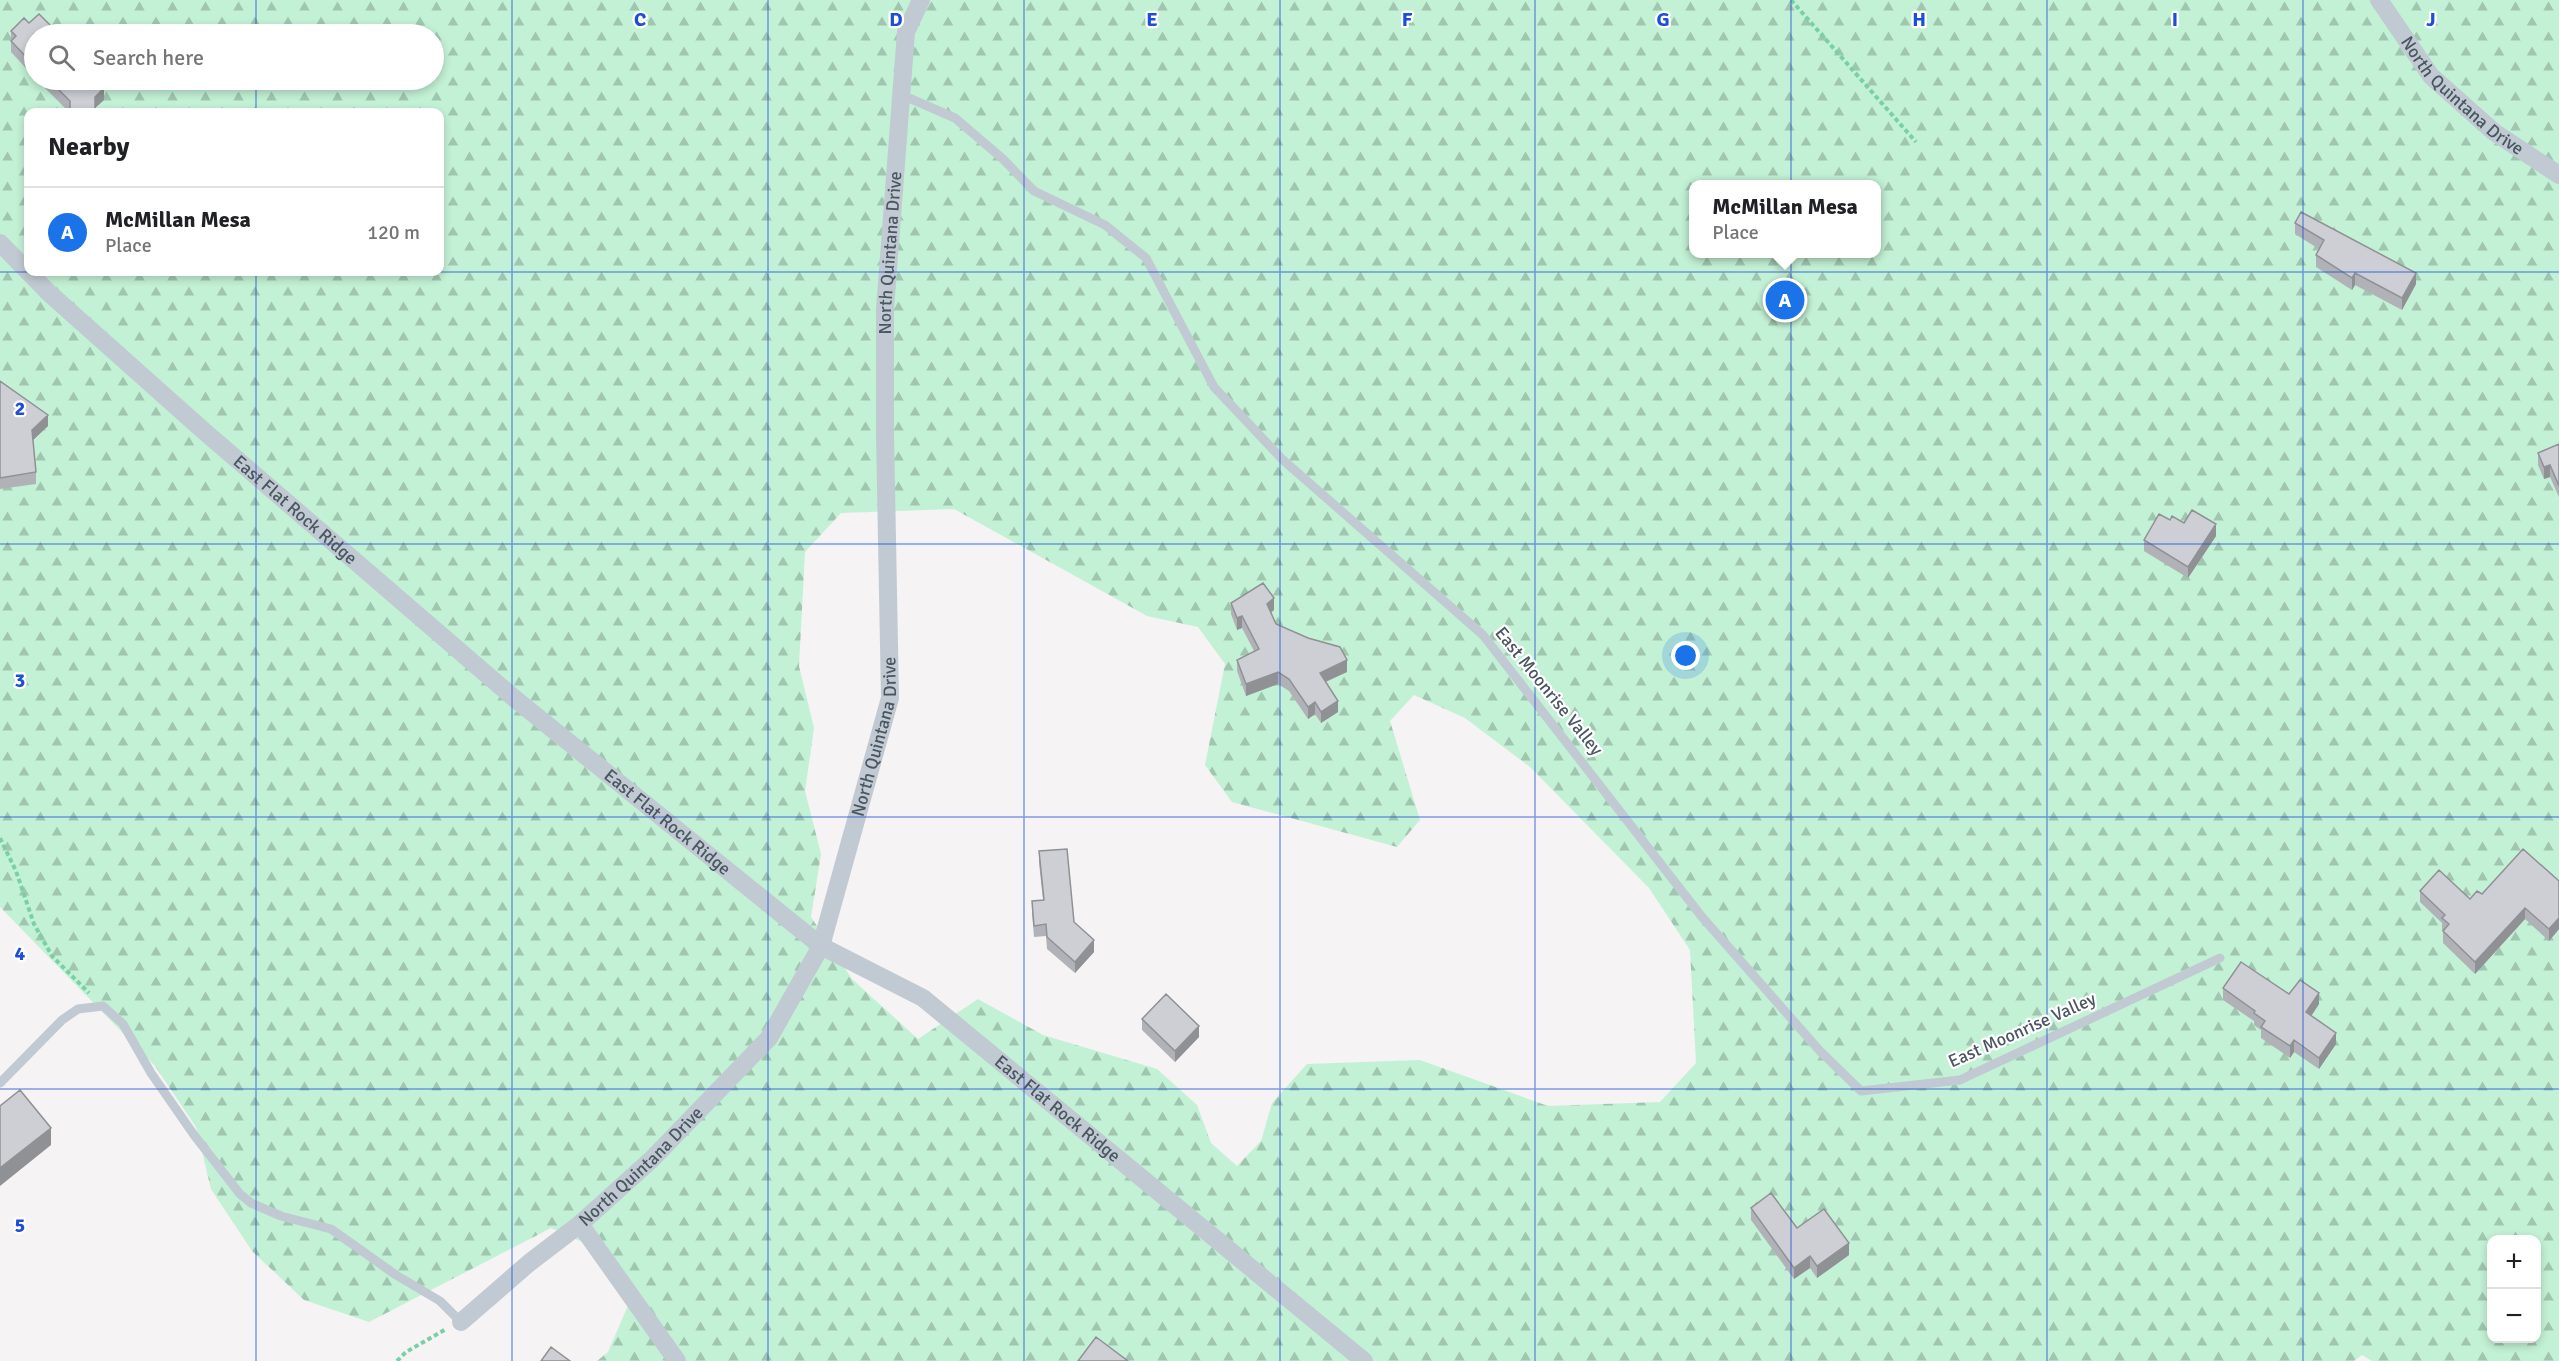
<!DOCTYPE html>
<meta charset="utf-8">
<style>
body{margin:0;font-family:Signika,sans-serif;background:#f2f2f2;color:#202124}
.controls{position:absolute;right:18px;bottom:18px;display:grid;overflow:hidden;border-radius:12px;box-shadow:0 3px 9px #0003}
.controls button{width:54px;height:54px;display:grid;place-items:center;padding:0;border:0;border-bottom:2px solid #e0e0e0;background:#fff;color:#202124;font:30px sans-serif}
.you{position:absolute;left:1686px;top:656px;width:21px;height:21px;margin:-15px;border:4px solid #fff;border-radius:50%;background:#1a73e8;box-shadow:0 0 0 9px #1a73e833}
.badge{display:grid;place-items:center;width:39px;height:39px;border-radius:50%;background:#1a73e8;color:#fff;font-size:20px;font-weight:700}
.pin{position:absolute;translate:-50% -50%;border:3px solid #fff;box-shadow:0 2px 6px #0006}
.popup{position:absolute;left:1689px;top:180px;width:192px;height:78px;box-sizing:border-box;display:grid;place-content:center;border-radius:12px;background:#fff;filter:drop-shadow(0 2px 4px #0005);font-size:20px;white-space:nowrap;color:#757577}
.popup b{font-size:22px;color:#202124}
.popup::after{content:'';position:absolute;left:50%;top:100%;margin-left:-12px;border:12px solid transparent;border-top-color:#fff}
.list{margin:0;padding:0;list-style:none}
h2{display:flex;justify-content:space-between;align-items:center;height:78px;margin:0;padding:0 24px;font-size:26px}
h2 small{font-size:20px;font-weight:400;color:#757577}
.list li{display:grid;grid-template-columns:39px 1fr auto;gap:18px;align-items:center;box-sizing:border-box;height:90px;padding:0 24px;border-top:2px solid #e0e0e0}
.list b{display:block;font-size:22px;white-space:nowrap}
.list p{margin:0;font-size:20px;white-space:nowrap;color:#757577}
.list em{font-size:20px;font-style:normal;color:#757577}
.icon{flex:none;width:33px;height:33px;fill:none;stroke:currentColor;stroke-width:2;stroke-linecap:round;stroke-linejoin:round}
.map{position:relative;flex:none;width:2559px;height:1361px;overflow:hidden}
.search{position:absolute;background:#fff;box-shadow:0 3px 9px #0003;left:24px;top:24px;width:420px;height:66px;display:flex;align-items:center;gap:15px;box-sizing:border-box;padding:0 21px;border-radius:33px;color:#757577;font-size:22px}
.panel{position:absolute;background:#fff;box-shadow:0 3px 9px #0003;left:24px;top:108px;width:420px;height:168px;border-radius:12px}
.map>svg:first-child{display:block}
.forest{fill:url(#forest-firs);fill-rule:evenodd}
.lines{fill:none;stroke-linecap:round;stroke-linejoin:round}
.path{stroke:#7ad0a6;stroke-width:4;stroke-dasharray:4.5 3;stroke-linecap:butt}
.service{stroke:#c1cad2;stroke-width:9}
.minor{stroke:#c1cad2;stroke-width:18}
.wall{fill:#b0b2b7}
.shaded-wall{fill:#909195}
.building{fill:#cdcfd5;stroke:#909195;stroke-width:1.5}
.grid{fill:none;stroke:#1d4ed8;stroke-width:1.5;stroke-opacity:0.55}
.labels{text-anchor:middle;stroke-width:4.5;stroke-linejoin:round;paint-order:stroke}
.street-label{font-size:18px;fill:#4a5661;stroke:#fff}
.grid-label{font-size:20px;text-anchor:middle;font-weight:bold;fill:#1d4ed8;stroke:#fff;stroke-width:4.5;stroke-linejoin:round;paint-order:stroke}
</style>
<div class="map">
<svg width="2559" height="1361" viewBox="0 0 2559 1361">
<defs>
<pattern id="forest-firs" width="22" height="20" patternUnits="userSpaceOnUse" patternTransform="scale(1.5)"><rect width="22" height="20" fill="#c3f1d5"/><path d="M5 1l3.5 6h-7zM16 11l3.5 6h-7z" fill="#a0c6b0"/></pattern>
</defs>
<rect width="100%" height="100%" fill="#f5f3f3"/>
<path class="forest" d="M0,0h2559v1361h-187l-10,-6 -8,6h-1757l11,-9 22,-51 -27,-50 -52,-23 -182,94 -65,-22 -52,-49 -41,-62 -15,-62 -41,-61 -155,-159zM34,34h400v46h-400zM28,112h412v160h-412zM1694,184h182v70h-182zM954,509l193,107 51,11 27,37 -20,101 27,37 165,45 23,-27 -30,-99 24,-26 51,23 65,49 119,121 41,62 6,113 -36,39 -112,4 -128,-46 -113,4 -35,39 -11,38 -24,25 -26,-23 -14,-38 -40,-36 -114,-34 -65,-36 -60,40 -66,-60 -41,-62 10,-63 -16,-63 9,-63 -15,-62 6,-114 36,-39zM2492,1240h44v98h-44z"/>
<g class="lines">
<path class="path" d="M1791,0l125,142
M0,838l16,33 18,53 18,32 37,37
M397,1361l9,-9 40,-23"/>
<path class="service" d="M902,95l53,23 48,41 31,32 71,34 41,33 68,129 69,73 200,175 219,282 117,133 42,41 99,-11 260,-122
M0,1083l62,-63 16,-11 25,-3 20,18 28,49 43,62 46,59 11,9 30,13 50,13 65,46 44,26 21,21"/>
<g class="minor">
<path id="s1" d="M2379,0l52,76 63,56 65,43"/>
<path id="s2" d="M0,243l49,50 156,139 309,266 307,248 102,52 441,363"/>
<path d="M580,1224l97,137"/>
<path id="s3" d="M461,1322l68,-59 51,-39 72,-65 117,-121 52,-92 69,-248 -5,-264v-125l21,-277 15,-32"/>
</g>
</g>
<path class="wall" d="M29,23l5,11v43l-23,-25v-21z
M37,80h58l9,20 -9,8 -26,4z
M2295,223l121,61 -14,26 -47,-25 -3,5 -36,-23v-12l3,-6 -24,-15z
M0,381l48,45 -15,14 3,32v12l-36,5z
M2559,444v53l-9,-20 -6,2 -6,-14v-12z
M2170,520l14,3 32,13 -28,42 -44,-27v-11z
M1231,603l43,7 -3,3 5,11 71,48 -21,10 12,30 -17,11 -6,-9 -7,5 -19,-28 -11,-7 -32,12 -9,-25v-11l17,-9 -12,-23 -5,2 -6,-16z
M1039,851l35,71 20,30 -19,21 -28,-24 -1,-13 -12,1 -2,-24v-12l11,-1 -4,-37z
M2559,881v48l-10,12 -24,-22 -50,55 -32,-31v-12l-1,-1v-7l-22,-21v-11l50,8 12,-5z
M2223,988l66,6 30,10 -8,12 25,28 -17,25 -25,-17 -4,6 -29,-20v-8l-7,-5v-4l-31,-21z
M1142,1019l57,18 -24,25 -33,-32z
M1751,1208l46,20 52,27 -32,23 -7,-10 -16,11 -43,-59z"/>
<path class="shaded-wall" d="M104,88v12l-9,8v-11z
M2355,273v12l-3,5v-12z
M2416,273v11l-14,26v-12z
M48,415v11l-16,15v-11z
M2550,465v12l-6,2v-12z
M2216,524v12l-28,42v-11z
M1274,598v12l-7,5v-11z
M1242,616v12l-5,2v-12z
M1347,660v12l-27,12v-11z
M1278,672v12l-32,12v-12z
M1338,701v11l-17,11v-11z
M1315,702v12l-7,5v-12z
M2525,908v11l-50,55v-12z
M2559,918v11l-10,12v-12z
M1094,940v12l-19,21v-11z
M2319,993v11l-13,20v-12z
M1199,1026v11l-24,25v-11z
M2336,1033v11l-17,25v-11z
M2294,1040v12l-4,6v-12z
M51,1128v17l-51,41v-18z
M1849,1243v12l-32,23v-12z
M1810,1256v12l-16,11v-11z"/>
<path class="building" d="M39,14l20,20h-25v31l-23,-24 5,-5 -5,-5 13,-13 5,5z
M65,32l3,2 7,-1 1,1h-14z
M49,80h46l9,8 -9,9v15h-25v-11z
M2301,212l115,61 -14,25 -47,-25 -3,5 -36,-23 8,-15 -29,-17z
M0,381l48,34 -16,15 4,42 -36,6z
M2559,444v42l-9,-21 -6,2 -6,-14z
M2192,510l24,14 -28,43 -44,-27 15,-26 11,6 2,-4 12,7z
M1263,583l11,15 -7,6 9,20 32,14 32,9 7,13 -27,13 18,28 -17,11 -6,-10 -7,5 -19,-28 -11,-7 -32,12 -9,-24 22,-11 -17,-33 -5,2 -6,-15z
M1067,849l7,73 20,18 -19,22 -28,-25 -1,-13 -12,2 -2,-25 12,-1 -5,-49z
M2523,849l36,32v37l-10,11 -24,-21 -50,54 -32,-31 6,-7 -7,-6 3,-3 -25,-24 19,-21 31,29 7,-8 5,3z
M2241,962l48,32 11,-14 19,13 -13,19 30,21 -17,25 -25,-18 -4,6 -29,-19 4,-6 -11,-8 1,-2 -32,-23z
M1166,994l33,32 -24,25 -33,-32z
M20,1090l31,38 -51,40v-62z
M1771,1193l26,35 27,-19 25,34 -32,23 -7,-10 -16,12 -43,-60z
M1096,1337l32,24h-50z
M551,1347l19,14h-29z"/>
<path class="grid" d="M256,0v34M512,0v1361M768,0v1361M1024,0v1361M1280,0v1361M1535,0v1361M1791,0v1361M2047,0v1361M2303,0v1361M256,80v32M0,272h2559M256,272v1089M0,544h2559M0,817h2559M0,1089h2559"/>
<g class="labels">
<g class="street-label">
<text dy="6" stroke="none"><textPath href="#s1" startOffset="128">North Quintana Drive</textPath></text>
<text dy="6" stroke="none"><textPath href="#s3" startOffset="1228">North Quintana Drive</textPath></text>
<text dy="6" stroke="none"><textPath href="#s2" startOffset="398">East Flat Rock Ridge</textPath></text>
<text transform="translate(1549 691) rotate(51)" y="6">East Moonrise Valley</text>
<text dy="6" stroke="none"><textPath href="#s3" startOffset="742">North Quintana Drive</textPath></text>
<text dy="6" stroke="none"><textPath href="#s2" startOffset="884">East Flat Rock Ridge</textPath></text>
<text transform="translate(2022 1030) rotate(-24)" y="6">East Moonrise Valley</text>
<text dy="6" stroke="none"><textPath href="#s2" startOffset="1370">East Flat Rock Ridge</textPath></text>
<text dy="6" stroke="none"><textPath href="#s3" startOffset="238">North Quintana Drive</textPath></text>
</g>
</g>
<g class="grid-label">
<text x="640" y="26">C</text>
<text x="896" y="26">D</text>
<text x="1152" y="26">E</text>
<text x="1407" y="26">F</text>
<text x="1663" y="26">G</text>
<text x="1919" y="26">H</text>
<text x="2175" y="26">I</text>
<text x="2431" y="26">J</text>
<text x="20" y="415">2</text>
<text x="20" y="687">3</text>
<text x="20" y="960">4</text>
<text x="20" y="1232">5</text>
</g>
</svg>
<div class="controls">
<button>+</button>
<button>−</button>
</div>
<div class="you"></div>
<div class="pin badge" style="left:1785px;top:300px">A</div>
<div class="popup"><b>McMillan Mesa</b>Place</div>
<div class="search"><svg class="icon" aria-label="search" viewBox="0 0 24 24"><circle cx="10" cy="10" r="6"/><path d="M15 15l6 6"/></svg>Search here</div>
<section class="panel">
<h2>Nearby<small></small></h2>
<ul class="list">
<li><span class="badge">A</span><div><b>McMillan Mesa</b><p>Place</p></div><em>120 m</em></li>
</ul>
</section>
</div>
